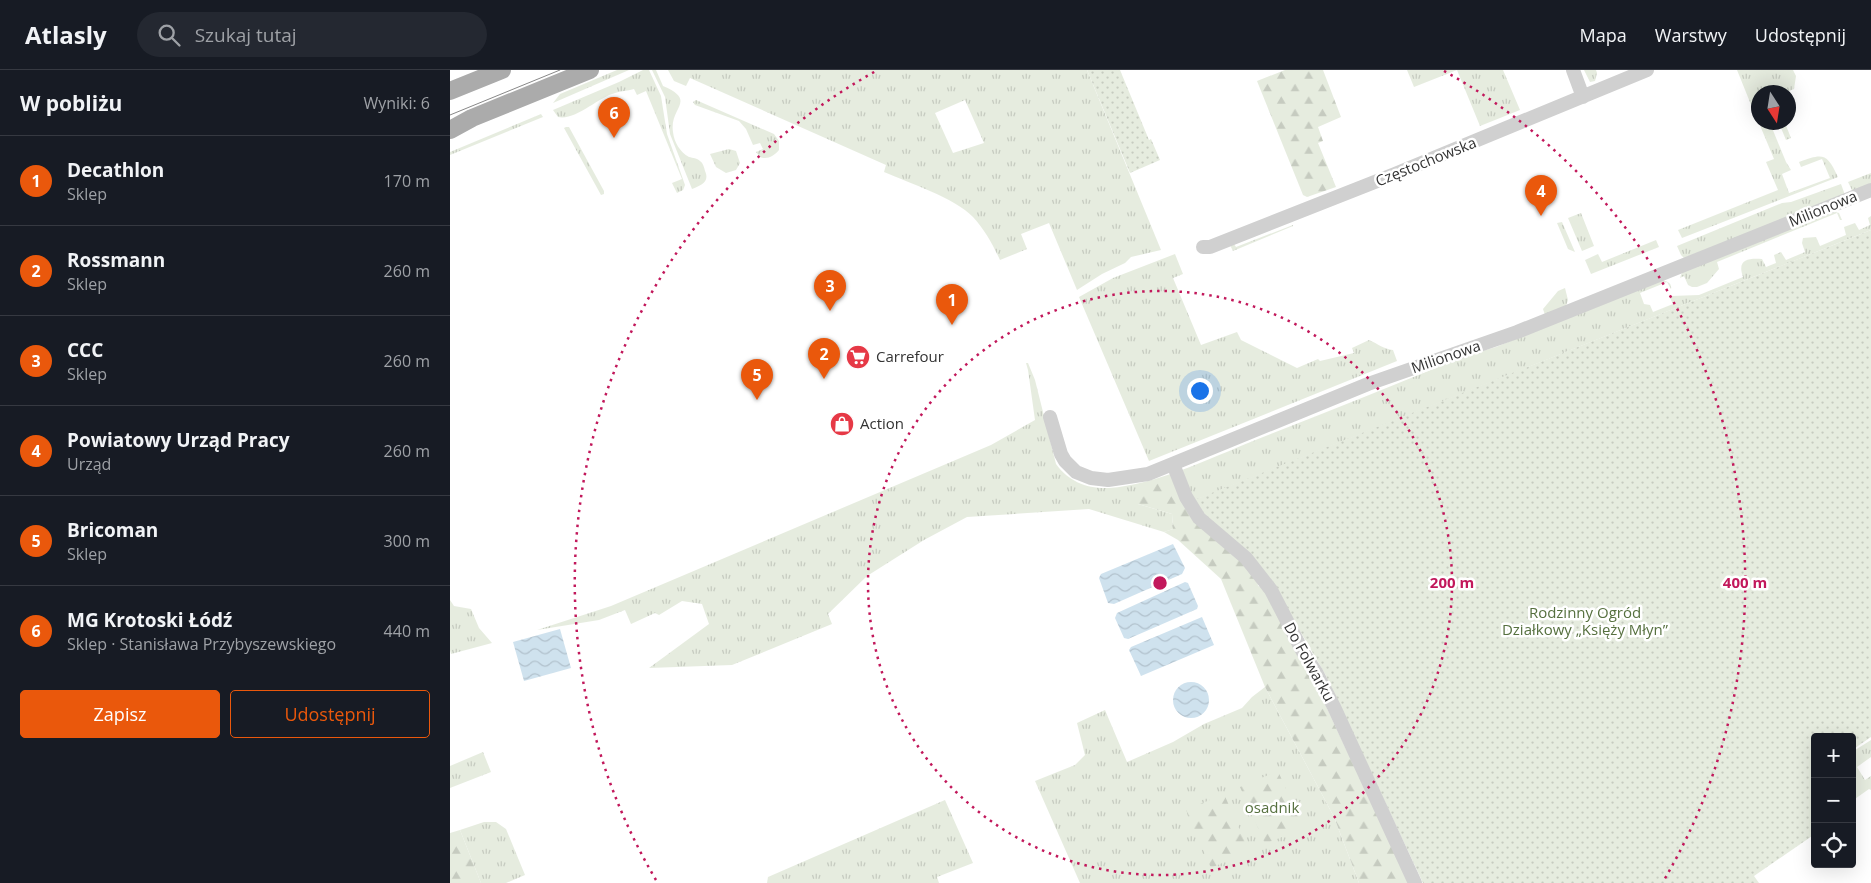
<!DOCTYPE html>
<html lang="pl">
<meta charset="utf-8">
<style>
body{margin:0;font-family:"Open Sans",sans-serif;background:#242831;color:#f1f3f6}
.controls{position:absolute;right:15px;bottom:15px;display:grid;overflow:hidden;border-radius:5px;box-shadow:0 5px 20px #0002}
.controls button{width:45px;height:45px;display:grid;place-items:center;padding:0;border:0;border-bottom:1px solid #363941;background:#171b24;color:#f1f3f6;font:25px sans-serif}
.compass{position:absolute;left:1301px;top:15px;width:45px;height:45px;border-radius:50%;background:#171b24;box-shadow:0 5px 20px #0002;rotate:168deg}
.you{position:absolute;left:749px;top:320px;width:18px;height:18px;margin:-12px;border:4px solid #fff;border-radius:50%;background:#1a73e8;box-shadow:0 0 0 8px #1a73e833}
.badge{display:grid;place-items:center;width:32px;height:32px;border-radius:50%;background:#ea580c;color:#fff;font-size:16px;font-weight:700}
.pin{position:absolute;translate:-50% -41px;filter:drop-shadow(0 1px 2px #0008)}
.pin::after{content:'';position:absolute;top:26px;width:18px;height:15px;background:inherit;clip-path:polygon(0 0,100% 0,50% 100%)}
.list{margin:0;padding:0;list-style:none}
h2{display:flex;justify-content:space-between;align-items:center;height:65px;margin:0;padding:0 20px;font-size:21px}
h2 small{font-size:16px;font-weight:400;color:#9ea1a6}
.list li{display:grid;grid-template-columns:32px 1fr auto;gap:15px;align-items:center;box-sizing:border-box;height:90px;padding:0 20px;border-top:1px solid #363941}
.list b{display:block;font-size:19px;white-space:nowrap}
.list p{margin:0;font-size:16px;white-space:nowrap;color:#9ea1a6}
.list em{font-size:16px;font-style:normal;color:#9ea1a6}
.actions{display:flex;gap:10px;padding:15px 20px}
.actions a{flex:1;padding:11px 0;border:1px solid #ea580c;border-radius:5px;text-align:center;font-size:18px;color:#ea580c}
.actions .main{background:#ea580c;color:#fff}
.icon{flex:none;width:28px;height:28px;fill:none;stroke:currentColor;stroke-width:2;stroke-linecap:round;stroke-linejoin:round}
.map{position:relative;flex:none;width:1421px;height:813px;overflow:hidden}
header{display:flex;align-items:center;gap:30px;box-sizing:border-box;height:70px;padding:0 25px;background:#171b24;border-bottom:1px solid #363941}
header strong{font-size:24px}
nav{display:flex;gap:28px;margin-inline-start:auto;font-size:18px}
.search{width:350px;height:45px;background:#242831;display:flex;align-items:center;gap:12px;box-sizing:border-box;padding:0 18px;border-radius:28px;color:#9ea1a6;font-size:19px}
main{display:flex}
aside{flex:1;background:#171b24}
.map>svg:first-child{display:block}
.grass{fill:url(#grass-tufts);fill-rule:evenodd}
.forest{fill:url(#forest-firs)}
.garden{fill:url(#garden-dots)}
.water{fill:url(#water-waves)}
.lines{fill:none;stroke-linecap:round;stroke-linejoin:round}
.minor{stroke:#d0d0d0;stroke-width:14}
.major{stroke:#ababab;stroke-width:18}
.tram{stroke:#888;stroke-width:1}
.ring{fill:none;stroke:#c2185b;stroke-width:2.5;stroke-dasharray:2.5 5}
.labels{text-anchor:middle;stroke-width:5;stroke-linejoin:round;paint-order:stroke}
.street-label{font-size:15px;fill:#333;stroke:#fff}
.poi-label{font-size:15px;fill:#333;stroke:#fff;text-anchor:start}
.park-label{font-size:15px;fill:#56703f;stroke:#fff}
.centre{fill:#c2185b;stroke:#fff;stroke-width:2.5}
.ring-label{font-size:15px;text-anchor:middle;font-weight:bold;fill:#c2185b;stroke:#fff;stroke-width:5;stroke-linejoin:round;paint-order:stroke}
</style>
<header>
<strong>Atlasly</strong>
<div class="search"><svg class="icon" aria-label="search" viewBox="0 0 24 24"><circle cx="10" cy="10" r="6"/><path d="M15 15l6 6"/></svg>Szukaj tutaj</div>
<nav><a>Mapa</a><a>Warstwy</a><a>Udostępnij</a></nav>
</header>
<main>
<aside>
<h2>W pobliżu<small>Wyniki: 6</small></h2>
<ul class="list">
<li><span class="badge">1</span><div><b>Decathlon</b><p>Sklep</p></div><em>170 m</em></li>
<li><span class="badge">2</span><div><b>Rossmann</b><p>Sklep</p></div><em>260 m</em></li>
<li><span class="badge">3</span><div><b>CCC</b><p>Sklep</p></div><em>260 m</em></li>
<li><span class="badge">4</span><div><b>Powiatowy Urząd Pracy</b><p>Urząd</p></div><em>260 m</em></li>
<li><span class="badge">5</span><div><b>Bricoman</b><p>Sklep</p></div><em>300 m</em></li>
<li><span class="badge">6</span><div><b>MG Krotoski Łódź</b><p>Sklep · Stanisława Przybyszewskiego</p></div><em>440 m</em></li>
</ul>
<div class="actions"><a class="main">Zapisz</a><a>Udostępnij</a></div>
</aside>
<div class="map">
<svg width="1421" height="813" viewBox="0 0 1421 813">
<defs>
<pattern id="grass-tufts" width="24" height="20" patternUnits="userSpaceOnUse" patternTransform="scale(1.25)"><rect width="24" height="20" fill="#e6ecdf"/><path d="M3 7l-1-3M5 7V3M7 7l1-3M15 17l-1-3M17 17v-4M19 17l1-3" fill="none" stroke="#c6cbc0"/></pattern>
<pattern id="forest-firs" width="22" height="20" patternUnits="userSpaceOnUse" patternTransform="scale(1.25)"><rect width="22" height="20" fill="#e6ecdf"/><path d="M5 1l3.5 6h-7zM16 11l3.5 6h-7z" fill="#c6cbc0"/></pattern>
<pattern id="garden-dots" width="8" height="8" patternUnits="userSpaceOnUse" patternTransform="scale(1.25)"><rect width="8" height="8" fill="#e6ecdf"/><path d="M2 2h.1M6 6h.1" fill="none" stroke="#c6cbc0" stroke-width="1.8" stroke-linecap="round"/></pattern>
<pattern id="water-waves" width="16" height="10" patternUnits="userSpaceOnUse" patternTransform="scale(1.25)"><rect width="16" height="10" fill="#cfe2ee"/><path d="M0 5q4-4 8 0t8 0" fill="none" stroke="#b2c2cd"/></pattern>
</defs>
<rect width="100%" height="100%" fill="#fff"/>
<path class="grass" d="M167,0h12l-76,33 7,-9z
M193,0h6l12,26 6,38 18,51 -2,5 -6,3 -5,-10 10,-4 -36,-88 -9,4 -3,-6c-7,2 -13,2 -19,4 -16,4 -40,28 -57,24l-5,-7 66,-28z
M202,0h4l7,16c35,15 6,21 10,46 1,10 7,20 16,25 4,1 8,1 11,4 3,2 4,6 5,10 5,11 -4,14 -13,18l-22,-55 -5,-37z
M218,0h419l74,180 -30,7 -6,6 -23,11 -25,16 -28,-67 -28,11 6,15 -27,11c-7,-15 -15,-30 -27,-43 -18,-19 -64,-34 -89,-45l2,-7 -196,-87 -4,8 -12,-5zM515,30l19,43 -31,10 -18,-40z
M957,0h96l17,40 -40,16 -23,-56 -43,17z
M1134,0h12l1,3 -2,8 -5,1z
M1287,0h56l3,6 -2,13 -8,3h-28v30z
M246,30l78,34 5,7v9c-5,6 -12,10 -19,7l-4,-5 7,-3 -3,-6 -7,2 -7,-16 -7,-8 -44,-16 -2,-3z
M91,44l2,3 -93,38v-3z
M1309,53h11l16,39 5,8 -9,4 7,19 41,-15 -8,-19 -21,8 -2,-5c24,-9 28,-9 39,15l-156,61 -4,-8 100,-40 -12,-28 8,-3z
M1329,53h6l6,15 -5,2z
M116,57h3l35,64v3l-3,1 -37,-67z
M279,79l7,2 4,12 -4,7 -10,3 -10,-6 -6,-13z
M1421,103v11l-18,8 -5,-10z
M1391,114l4,11 -161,63 -3,-3 -4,-9 105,-43 9,-1z
M1382,141l7,2 3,7h-2l-3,-7 -120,49 2,7 -12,14 -10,4h-5l-4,-2 -4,-9 -4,2 2,-6z
M1131,143l13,33 -12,5 -14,-33z
M1421,146v14l-668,267 -9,3 -56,4 34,10 1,15 -9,3 -75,-23 -122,8 -43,23 -57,36 -39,38 4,10 -100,41 -83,3 60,-44 -7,-20 -20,-3 -23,14 -4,-2 -24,11 -6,-14 -26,10 -62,10 74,-24 380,-161 44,-25 -7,-50 -2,-7h2l7,17 21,84c13,18 32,25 53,24 46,-3 102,-30 144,-47 71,-28 142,-56 212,-85l31,-9 165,-67c5,1 11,2 10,9l-4,-7 -27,11 4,11 6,1 3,7 20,-8 -3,-6 1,-2 28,-1 44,-18c-6,-17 4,-19 19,-18l4,8 10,-4 -2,-8 7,-3 5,8 19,-8 -3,-9 1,-5 13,-1 4,9 26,-11 -2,-8 11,-4 4,7 11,-5 -2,-7z
M1112,152l13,30 -7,-3 -11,-26z
M843,155v1l-60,25 -3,-6 4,-1 2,3z
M1206,170l3,7 -68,27 -6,-14 13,-6 4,8z
M725,184l8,20 -10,4 28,67 36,-13 4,8 56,28 21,-9 2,2 34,-8 -2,-5 17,-8c9,4 15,9 24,10l4,11 -248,100 -70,-164 34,-19z
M1115,218l3,12 -2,6 -21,9 -2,-6 15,-18z
M0,530l4,6 17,3 8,19 13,15 -41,11 -1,-4z
M815,617l69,130 25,66h-279l-45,-102 40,-16 10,-10 -8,-32 28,-13 22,52 46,-20 31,-18 38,-16 10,-11z
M1421,670v17l-14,10 8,13 6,-4v14l-2,-1 -17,12v-49z
M33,682l8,20 -41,16v-22z
M495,730l28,63 -36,14 2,6h-172l1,-6z
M34,752h12l10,7 19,46 -19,8h-25l-21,-53z"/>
<path class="forest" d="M835,0h38l18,47 -23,10 5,14 -5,2 18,44 -29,10 -4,-2 -46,-114z
M707,412l23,10 77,86 1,8 8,2 53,103 26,56 32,59 33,77h-51l-25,-66 -69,-130 -44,-108 -43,-39 -14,-8 9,-3 -1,-15 -34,-10 -4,-6z
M828,701l25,57 -38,16 -25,-57z
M774,724l25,57 -38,17 -25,-58z
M10,760l21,53h-31v-50z"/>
<path class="garden" d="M637,0h33l29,70 2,-1 9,21 -30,13z
M1421,160v507l-19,13v-13h-37v97l-61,42 5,7h-336l-98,-209 -53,-91 -61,-60 -17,-23z"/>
<path class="water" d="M723,474l12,24 -3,6 -68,30 -6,-1 -9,-25 2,-4z
M735,512l3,1 10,23 -1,3 -69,30 -4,-1 -9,-20 2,-5z
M752,547l12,28 -73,31 -12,-26 2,-3z
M110,559l11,39 -47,13 -11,-39z
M723 630a18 18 0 1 1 36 0a18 18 0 1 1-36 0Z"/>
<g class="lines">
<path class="minor" d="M1123,0l10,27
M753,177h7l185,-73 252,-104
M600,347l11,37 4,7 11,11 15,6 17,2 40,-6 220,-90 149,-52 354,-142
M723,394l13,33 13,21 47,40 25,32 32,62 13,20 18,35 81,176"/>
<path class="major" d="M0,21l52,-21
M0,60l22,-12 118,-48"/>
<path class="tram" d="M0,45l110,-45"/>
</g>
<g class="ring">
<circle cx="710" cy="513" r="292"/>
<path d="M206 810A585 585 0 0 1 426 1M994 1A585 585 0 0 1 1214 810"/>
</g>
<defs>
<g id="supermarket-disc" transform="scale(1.25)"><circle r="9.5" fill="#e63946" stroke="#fff"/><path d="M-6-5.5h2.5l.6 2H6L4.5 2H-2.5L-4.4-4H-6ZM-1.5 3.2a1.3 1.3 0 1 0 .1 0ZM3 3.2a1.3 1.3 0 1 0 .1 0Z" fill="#fff"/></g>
<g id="shop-disc" transform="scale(1.25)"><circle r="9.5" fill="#e63946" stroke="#fff"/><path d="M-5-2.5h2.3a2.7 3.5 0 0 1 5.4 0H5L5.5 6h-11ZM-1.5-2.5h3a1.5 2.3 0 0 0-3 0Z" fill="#fff"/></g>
</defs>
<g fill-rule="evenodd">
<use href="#supermarket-disc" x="408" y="287"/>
<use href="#shop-disc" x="392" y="354"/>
</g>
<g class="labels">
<g class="street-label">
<text transform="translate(976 92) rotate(-22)" y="5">Częstochowska</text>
<text transform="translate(1373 139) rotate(-22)" y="5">Milionowa</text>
<text transform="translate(996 287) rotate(-19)" y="5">Milionowa</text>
<text transform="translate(859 592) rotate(61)" y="5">Do Folwarku</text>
</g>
<g class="poi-label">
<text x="426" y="292">Carrefour</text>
<text x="410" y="359">Action</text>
</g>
<g class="park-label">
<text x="1135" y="548">Rodzinny Ogród<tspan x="1135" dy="17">Działkowy „Księży Młyn”</tspan></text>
<text x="822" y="743">osadnik</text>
</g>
</g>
<circle cx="710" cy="513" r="8" class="centre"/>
<g class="ring-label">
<text x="1002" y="518">200 m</text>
<text x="1295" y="518">400 m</text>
</g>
</svg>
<div class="controls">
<button>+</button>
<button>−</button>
<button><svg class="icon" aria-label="locate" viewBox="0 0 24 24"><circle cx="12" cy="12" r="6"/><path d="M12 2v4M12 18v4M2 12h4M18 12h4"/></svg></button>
</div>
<svg class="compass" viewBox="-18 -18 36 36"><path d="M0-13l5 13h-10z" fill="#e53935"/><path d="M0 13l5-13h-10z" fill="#9ea1a6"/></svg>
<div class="you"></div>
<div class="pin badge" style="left:502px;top:255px">1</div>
<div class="pin badge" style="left:374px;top:309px">2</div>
<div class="pin badge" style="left:380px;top:241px">3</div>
<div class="pin badge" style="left:1091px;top:146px">4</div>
<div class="pin badge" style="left:307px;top:330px">5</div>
<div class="pin badge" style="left:164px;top:68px">6</div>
</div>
</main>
